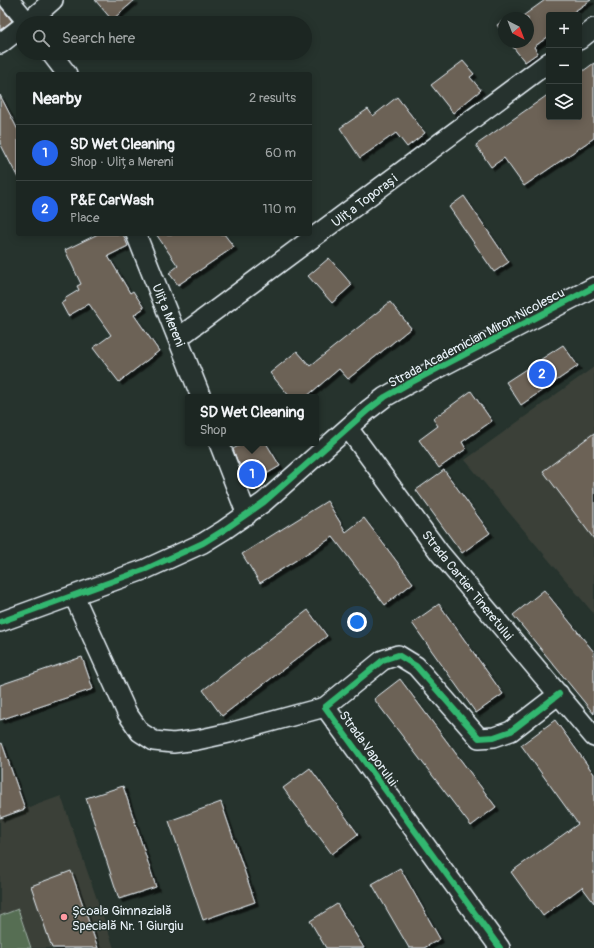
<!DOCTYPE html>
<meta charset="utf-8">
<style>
body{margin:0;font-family:Pangolin,sans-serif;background:#252e2a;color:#f1f3f6}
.controls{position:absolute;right:12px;top:12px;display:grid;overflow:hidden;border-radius:4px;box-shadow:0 2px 10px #0003}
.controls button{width:36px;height:36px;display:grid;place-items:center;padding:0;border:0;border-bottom:1px solid #3a4340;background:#1c2622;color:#f1f3f6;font:20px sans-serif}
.compass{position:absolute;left:498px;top:12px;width:36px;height:36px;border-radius:50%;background:#1c2622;box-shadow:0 2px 10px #0003;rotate:138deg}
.you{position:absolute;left:357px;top:622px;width:14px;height:14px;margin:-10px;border:3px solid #fff;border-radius:50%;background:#1a73e8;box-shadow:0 0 0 6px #1a73e833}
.badge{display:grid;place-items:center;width:26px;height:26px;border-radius:50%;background:#2563eb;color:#fff;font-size:13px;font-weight:700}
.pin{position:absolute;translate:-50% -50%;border:2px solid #fff;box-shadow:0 1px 4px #0006}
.popup{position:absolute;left:185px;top:394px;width:134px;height:52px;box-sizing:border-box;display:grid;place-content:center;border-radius:4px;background:#1c2622;filter:drop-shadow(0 1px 3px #0005);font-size:13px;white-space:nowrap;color:#a0a5a5}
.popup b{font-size:15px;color:#f1f3f6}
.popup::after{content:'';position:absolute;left:50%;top:100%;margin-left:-8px;border:8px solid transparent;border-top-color:#1c2622}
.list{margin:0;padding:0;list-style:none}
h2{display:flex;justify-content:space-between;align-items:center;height:52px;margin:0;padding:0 16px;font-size:17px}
h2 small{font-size:13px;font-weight:400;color:#a0a5a5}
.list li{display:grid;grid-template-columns:26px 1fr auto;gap:12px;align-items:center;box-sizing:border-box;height:56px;padding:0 16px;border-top:1px solid #3a4340}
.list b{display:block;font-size:15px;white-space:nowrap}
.list p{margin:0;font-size:13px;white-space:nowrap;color:#a0a5a5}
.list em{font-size:13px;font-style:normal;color:#a0a5a5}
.icon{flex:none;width:22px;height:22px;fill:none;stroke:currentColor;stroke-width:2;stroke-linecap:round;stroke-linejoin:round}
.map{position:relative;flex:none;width:594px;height:948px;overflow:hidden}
.search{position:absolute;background:#1c2622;box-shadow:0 2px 10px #0003;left:16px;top:16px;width:296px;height:44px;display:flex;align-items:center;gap:10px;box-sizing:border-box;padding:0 14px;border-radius:22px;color:#a0a5a5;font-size:15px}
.panel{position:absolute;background:#1c2622;box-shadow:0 2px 10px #0003;left:16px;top:72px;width:296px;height:164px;border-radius:4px}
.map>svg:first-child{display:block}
.built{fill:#3b4139}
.green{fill:#566e53;stroke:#9fb0a6}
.building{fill:#6c6256;stroke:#e8f1f8;filter:url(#shadow)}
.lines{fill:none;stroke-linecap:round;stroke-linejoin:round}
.minor-casing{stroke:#e8f1f8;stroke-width:22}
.minor{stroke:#26332d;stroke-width:19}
.cycleway-casing{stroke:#26332d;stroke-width:8}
.cycleway{stroke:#33b770;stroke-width:6}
.poi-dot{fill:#ff9aa2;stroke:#26332d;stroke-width:1.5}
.labels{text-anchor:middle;stroke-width:3;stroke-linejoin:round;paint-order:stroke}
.street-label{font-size:13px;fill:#e8f1f8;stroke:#26332d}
.poi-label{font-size:13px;fill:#e8f1f8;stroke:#26332d;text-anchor:start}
</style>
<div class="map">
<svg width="594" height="948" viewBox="0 0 594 948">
<defs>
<filter id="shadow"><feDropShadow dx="3.5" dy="3.5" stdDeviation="0" flood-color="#0009"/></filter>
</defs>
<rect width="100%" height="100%" fill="#26332d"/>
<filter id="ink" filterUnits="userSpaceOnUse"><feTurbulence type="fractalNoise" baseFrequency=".025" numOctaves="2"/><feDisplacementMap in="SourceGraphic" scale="8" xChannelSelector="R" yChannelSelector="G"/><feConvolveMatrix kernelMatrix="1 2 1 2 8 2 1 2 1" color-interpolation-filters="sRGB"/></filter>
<g filter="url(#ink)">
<path class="built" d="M594,367v247l-129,-154z
M61,796l53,152h-114v-130z"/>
<path class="green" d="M18,909l13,39h-31v-32z"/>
<path class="building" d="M95,0h40l-23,20z
M545,0h46l-22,15h-20v21l-15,11 4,6 -13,9 -16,-20h19v-24h-8z
M0,6l12,15 -12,9z
M504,20v15l-7,-10z
M463,61l11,13 -4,3 11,13 -28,23 -22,-28z
M594,63v75l-70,48 -20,-28 -13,9 -15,-22 73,-51v23h30v-43z
M0,95l18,35v48l-18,-35z
M397,97l28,36 -18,14 -11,-14 -36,25 -20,-30 28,-19 5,7z
M464,196l45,66 -15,10 -45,-65z
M98,234h25l5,12 -20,10 22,37 3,-2 11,17 -10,7 25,36 -40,31 -26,-34 18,-13 -22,-31 -21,12 -7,-13 4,-2 -1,-2 15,-9 -2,-4 4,-2 -16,-34z
M156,234h68l10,13 -56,38 -9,-12 9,-7z
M329,258l23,27 -20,18 -24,-27z
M390,302l21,26 -63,51 -9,-10 -33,28h-16l-20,-24 27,-22 13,15z
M563,345l15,21 -57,39 -15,-23z
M471,391l21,30 -30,21 4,7 -27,19 -20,-28 19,-14 -5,-7z
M594,433v106l-51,-68z
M244,443h22l14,23 -29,17 -14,-23 -4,-11z
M444,470l46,63 -28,20 -46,-63z
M327,501l19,31 18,-14 49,65 -28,22 -52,-68 -73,46 -18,-29z
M544,590l50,62v62l-81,-99z
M439,604l64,90 -27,19 -64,-90z
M308,610l19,26 -105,80 -19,-26z
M82,657l11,32 -93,31v-35z
M400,679l96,128 -25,19 -97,-127z
M555,720l39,54v129l-12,-16 -39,29 -32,-44 67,-48 -57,-79z
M2,743l23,66 -25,9v-74z
M310,768l48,66 -26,20 -49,-66z
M123,786l33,101 -37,12 -33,-101z
M221,802l34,100 -52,18 -34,-99z
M400,868l40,71 -16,9h-15l-37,-64z
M71,871l27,77h-46l-21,-62z
M337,904l27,44h-38l-16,-27z"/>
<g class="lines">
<g class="minor-casing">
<path id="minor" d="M9,0l19,23
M27,23l26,-23
M579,40l15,-12
M0,44l23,-18
M51,53l16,21
M136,234l65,163
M178,338l371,-276
M348,428l91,124 155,185
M219,443l28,72
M74,596l53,117 13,19 14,9 19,2 24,-3 32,-7 96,-26
M0,622l146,-53 57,-26 21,-13 40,-28 104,-92 17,-13 23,-13 186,-97
M500,948l-175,-241 58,-47 15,-5 18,11 63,72 15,-1 17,-6 48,-37"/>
</g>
<use href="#minor" class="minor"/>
<g class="cycleway-casing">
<path id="cycleway" d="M0,622l146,-53 57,-26 21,-13 40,-28 104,-92 17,-13 23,-13 186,-97
M500,948l-175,-241 58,-47 15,-5 18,11 63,72 15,-1 17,-6 48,-37"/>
</g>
<use href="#cycleway" class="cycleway"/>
</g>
</g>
<circle class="poi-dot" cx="64" cy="917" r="4"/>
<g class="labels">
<g class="street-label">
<text transform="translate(364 200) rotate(-37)" y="5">Ulița Toporași</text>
<text transform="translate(169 315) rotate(68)" y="5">Ulița Mereni</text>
<text transform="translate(476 337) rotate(-28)" y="5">Strada Academician Miron Nicolescu</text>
<text transform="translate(468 585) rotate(51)" y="5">Strada Cartier Tineretului</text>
<text transform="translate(369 748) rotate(54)" y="5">Strada Vaporului</text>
</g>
<g class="poi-label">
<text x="72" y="915">Școala Gimnazială<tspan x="72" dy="15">Specială Nr. 1 Giurgiu</tspan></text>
</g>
</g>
</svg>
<div class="controls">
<button>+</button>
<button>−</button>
<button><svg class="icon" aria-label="layers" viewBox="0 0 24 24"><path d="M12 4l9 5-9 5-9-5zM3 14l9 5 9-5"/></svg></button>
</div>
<svg class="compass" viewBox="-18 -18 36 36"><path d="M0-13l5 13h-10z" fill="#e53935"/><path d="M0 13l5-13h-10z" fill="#a0a5a5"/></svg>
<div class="you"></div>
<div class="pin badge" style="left:252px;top:474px">1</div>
<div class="popup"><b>SD Wet Cleaning</b>Shop</div>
<div class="pin badge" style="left:542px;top:374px">2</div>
<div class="search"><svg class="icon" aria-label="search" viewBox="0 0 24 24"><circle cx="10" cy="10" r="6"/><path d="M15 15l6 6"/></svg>Search here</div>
<section class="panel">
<h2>Nearby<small>2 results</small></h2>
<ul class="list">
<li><span class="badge">1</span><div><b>SD Wet Cleaning</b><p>Shop · Ulița Mereni</p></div><em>60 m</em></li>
<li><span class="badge">2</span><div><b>P&amp;E CarWash</b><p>Place</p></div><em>110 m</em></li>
</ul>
</section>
</div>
